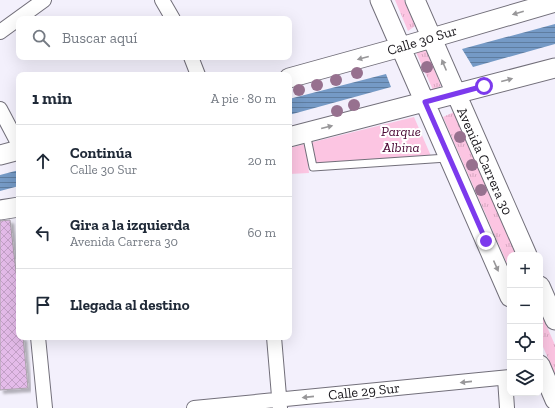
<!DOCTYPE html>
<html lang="es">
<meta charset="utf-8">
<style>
body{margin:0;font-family:"Zilla Slab",serif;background:#f2f2f3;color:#1f2937}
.controls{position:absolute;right:12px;bottom:12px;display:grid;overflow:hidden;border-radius:8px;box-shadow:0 4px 16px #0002}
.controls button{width:36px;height:36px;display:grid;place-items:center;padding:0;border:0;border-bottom:1px solid #e0e1e3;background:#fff;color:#1f2937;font:20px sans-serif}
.stop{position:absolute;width:12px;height:12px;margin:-9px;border:3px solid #7c3aed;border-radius:50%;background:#fff}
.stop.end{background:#7c3aed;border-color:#fff;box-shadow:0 1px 4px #0008}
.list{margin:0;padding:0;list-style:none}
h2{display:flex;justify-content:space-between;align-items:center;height:52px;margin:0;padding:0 16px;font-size:17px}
h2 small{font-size:13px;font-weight:400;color:#747a83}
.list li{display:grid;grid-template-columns:26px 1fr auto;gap:12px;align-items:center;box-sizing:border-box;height:72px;padding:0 16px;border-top:1px solid #e0e1e3}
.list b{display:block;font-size:15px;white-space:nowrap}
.list p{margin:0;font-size:13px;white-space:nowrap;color:#747a83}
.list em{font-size:13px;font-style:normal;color:#747a83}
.icon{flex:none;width:22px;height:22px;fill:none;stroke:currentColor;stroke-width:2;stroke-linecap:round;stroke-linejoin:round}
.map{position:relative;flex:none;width:555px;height:408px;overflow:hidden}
.search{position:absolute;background:#fff;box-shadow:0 4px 16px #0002;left:16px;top:16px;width:276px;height:44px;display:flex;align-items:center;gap:10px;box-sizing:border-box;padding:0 14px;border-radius:8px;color:#747a83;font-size:15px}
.panel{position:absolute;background:#fff;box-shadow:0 4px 16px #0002;left:16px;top:72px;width:276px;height:268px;border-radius:8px}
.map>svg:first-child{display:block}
.grass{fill:url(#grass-tufts)}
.park{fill:#fcc5e2}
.water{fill:url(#water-rules)}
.building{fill:url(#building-cross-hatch);stroke:#aba3ac;filter:url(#shadow)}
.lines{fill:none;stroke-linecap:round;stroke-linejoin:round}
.lane-casing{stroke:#726f7a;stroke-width:9}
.street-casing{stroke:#726f7a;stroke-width:16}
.secondary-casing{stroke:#726f7a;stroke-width:21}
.lane{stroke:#fff;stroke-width:7}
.street{stroke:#fff;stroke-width:14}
.secondary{stroke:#fff;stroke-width:19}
.tree{fill:#97718f}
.oneway{fill:#989799}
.route{stroke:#7c3aed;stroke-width:5}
.labels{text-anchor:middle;stroke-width:4;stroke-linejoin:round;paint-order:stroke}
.street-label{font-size:14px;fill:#19171c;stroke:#fff}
.park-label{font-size:14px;font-style:italic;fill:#4b0935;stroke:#fff}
</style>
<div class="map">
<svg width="555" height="408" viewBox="0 0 555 408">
<defs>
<pattern id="grass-tufts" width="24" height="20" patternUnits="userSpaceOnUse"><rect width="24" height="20" fill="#fcc5e2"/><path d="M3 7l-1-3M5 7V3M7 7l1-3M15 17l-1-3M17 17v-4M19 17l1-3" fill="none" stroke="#d7a8c1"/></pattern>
<pattern id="water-rules" width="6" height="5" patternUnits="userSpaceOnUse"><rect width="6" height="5" fill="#759ac6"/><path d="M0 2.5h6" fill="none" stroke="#5f7da0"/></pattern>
<pattern id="building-cross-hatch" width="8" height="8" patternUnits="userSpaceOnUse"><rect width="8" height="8" fill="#e4bbe9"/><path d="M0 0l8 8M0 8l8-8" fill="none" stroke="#c3a0c7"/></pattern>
<filter id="shadow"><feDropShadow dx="3.5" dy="3.5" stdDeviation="1" flood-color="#0004"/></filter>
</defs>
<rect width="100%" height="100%" fill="#f3f0fc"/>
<path class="grass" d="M395,0h9l11,26 -7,5z
M425,47l16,39 -8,4 -18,-40z
M454,112l62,143h-6v15l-67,-153z
M540,311l15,34v29l-15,-34z"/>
<path class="park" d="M414,117l17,39 -123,9 1,8 -20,1v-26z"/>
<path class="water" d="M555,24v20l-82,23 -11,-18z
M386,74l5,13 -102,28v-16z
M19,170v16l-19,5v-16z"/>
<path class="building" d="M10,220l9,77v40h4l5,51 -28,2v-169z"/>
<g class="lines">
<g class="lane-casing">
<path id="lane" d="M306,133l7,34 134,-9"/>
</g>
<g class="street-casing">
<path id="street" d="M162,0l11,19
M0,32l44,-32
M191,57l7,18
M0,109l19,36
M38,337l7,71
M274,337l6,71
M505,378l2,30
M194,408l316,-31"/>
</g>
<g class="secondary-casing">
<path id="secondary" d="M380,0l130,297
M415,0l112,255
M289,78l112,-31 154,-45
M289,137l266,-69
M0,155l19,-5
M0,210l19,-3
M540,286l15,34
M540,365l15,35"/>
</g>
<use href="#lane" class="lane"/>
<use href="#street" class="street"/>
<use href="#secondary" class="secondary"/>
</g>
<g class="tree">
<circle cx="427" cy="67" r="6"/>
<circle cx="357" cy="73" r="6"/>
<circle cx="336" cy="80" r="6"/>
<circle cx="317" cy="85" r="6"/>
<circle cx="299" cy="90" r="6"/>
<circle cx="354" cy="105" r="6"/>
<circle cx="337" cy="111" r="6"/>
<circle cx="460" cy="137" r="6"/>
<circle cx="472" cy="165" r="6"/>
<circle cx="481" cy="190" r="6"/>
</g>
<defs><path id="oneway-solid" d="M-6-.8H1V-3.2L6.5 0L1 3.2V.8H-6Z"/></defs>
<g class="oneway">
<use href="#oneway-solid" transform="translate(518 13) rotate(164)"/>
<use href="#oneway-solid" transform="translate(363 58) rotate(165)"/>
<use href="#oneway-solid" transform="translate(444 65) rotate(-113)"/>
<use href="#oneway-solid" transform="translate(507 80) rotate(-15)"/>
<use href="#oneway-solid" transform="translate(327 127) rotate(-14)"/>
<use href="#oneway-solid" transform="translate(496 266) rotate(66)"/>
<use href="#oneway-solid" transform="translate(466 382) rotate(174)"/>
<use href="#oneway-solid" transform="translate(308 397) rotate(174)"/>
</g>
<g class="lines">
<path class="route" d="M484,86l-59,16 61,139"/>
</g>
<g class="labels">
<g class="street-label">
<text transform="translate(422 40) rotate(-17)" y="5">Calle 30 Sur</text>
<text transform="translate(485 161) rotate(66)" y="5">Avenida Carrera 30</text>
<text transform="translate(364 391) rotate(-6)" y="5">Calle 29 Sur</text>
</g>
<g class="park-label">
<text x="401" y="136">Parque<tspan x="401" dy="16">Albina</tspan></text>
</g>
</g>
</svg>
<div class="controls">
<button>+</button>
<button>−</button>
<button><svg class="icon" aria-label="locate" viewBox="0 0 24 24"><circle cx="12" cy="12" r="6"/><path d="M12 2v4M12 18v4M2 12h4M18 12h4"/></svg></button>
<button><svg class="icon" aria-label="layers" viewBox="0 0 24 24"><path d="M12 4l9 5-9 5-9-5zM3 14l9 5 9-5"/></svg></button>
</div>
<div class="stop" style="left:484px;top:86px"></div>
<div class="stop end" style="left:486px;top:241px"></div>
<div class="search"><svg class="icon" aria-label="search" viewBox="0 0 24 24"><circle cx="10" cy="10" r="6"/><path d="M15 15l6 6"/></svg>Buscar aquí</div>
<section class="panel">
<h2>1 min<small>A pie · 80 m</small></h2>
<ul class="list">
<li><svg class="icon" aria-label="ahead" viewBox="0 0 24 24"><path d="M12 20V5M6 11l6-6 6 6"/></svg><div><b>Continúa</b><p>Calle 30 Sur</p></div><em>20 m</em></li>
<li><svg class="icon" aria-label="left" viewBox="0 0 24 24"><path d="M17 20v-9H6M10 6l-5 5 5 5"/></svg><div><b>Gira a la izquierda</b><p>Avenida Carrera 30</p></div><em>60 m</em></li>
<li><svg class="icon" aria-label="arrive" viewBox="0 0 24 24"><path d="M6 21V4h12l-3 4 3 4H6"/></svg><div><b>Llegada al destino</b></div></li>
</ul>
</section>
</div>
